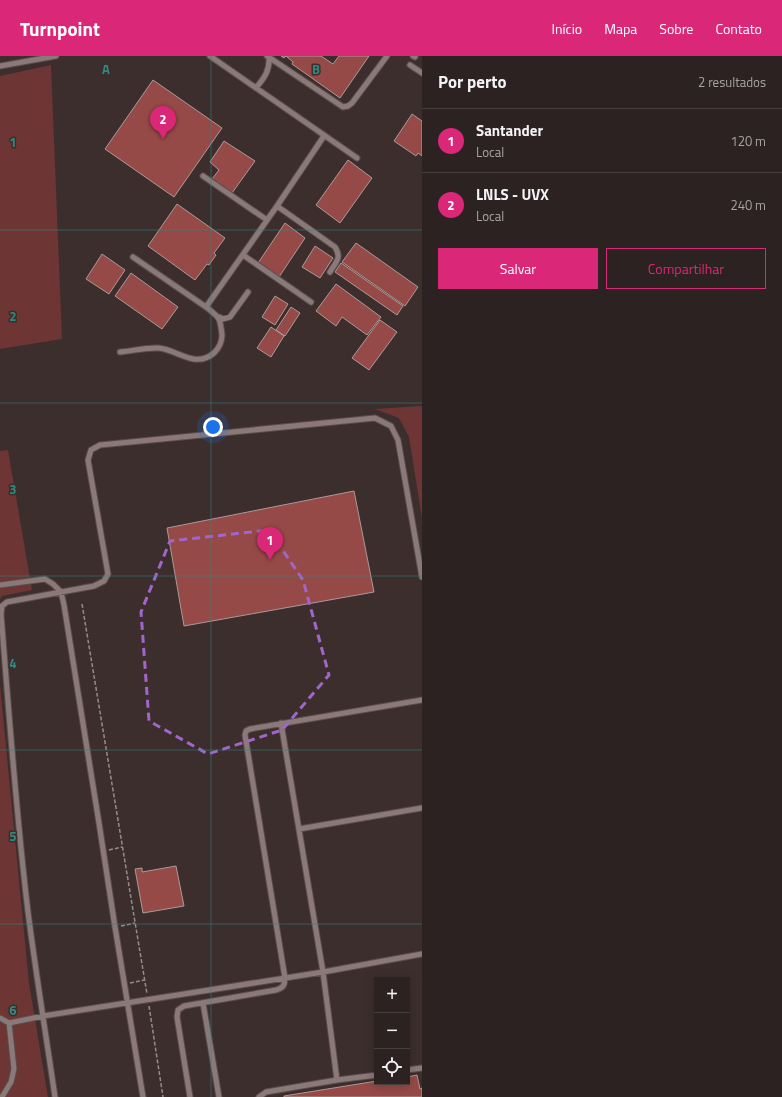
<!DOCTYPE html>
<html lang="pt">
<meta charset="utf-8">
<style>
body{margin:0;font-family:"Titillium Web",sans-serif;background:#352a2a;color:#f1f3f6}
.controls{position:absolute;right:12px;bottom:12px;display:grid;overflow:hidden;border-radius:0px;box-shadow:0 2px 10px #0003}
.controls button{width:36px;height:36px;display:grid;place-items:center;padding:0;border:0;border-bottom:1px solid #483f40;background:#2d2222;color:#f1f3f6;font:20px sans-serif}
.you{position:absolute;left:213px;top:371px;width:14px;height:14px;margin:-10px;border:3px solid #fff;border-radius:50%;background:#1a73e8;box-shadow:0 0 0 6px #1a73e833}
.badge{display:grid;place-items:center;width:26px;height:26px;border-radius:50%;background:#db2777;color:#fff;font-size:13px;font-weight:700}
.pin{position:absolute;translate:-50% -33px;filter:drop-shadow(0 1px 2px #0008)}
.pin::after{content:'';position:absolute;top:21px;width:14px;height:12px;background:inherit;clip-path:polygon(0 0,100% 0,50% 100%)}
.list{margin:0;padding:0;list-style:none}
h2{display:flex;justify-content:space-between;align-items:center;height:52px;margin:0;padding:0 16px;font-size:17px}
h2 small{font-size:13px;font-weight:400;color:#a7a4a5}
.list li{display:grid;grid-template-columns:26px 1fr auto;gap:12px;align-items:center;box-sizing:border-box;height:64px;padding:0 16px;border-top:1px solid #483f40}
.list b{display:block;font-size:15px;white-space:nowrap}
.list p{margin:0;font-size:13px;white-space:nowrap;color:#a7a4a5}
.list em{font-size:13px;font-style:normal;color:#a7a4a5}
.actions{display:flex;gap:8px;padding:12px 16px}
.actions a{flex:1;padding:9px 0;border:1px solid #db2777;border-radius:0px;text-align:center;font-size:14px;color:#db2777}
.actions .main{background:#db2777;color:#fff}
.icon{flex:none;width:22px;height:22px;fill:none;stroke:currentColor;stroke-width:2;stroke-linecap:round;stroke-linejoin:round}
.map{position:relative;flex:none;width:422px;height:1041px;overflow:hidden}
header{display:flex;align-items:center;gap:24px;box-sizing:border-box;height:56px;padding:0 20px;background:#db2777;color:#fff}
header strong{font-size:19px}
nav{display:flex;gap:22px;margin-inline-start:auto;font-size:14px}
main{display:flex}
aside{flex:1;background:#2d2222}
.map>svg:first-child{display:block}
.green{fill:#6d3533}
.building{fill:#964a48;stroke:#ab9a99}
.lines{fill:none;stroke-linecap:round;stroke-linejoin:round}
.lane-casing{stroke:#5a4e4d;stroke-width:7}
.path{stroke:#978c8b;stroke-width:1.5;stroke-dasharray:4 2;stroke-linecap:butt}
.lane{stroke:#8a7978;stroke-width:5}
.marked{fill:none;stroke:#a066cc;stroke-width:3;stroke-dasharray:8 5;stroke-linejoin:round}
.grid{fill:none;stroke:#328881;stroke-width:1;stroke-opacity:0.55}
.grid-label{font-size:13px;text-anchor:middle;font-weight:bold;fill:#328881;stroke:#3c2e2d;stroke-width:3;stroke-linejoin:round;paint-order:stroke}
</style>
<header>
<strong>Turnpoint</strong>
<nav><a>Início</a><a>Mapa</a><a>Sobre</a><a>Contato</a></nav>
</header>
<main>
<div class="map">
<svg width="422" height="1041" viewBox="0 0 422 1041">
<rect width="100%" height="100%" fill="#3c2e2d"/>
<path class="green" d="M51,9l11,274 -62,10v-273z
M422,350v112l-13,-81 -10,-19 -24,-9z
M8,394l24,140 -30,6 -2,3v-148z
M0,629l29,298 19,114h-48z"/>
<path class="building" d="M281,0h40l12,8 6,-8h30l-29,42 -48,-34 1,-2 -7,-6 -2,2z
M153,24l69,48 -48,69 -69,-48z
M412,58l10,7v35l-4,-3 -2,3 -22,-15z
M224,85l31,20 -23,32 -20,-14 7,-9 -9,-8z
M348,104l24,18 -32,45 -24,-18z
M177,148l48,34 -11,15 2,2 -7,10 -2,-1 -12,16 -47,-34z
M285,167l20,15 -26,39 -21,-14z
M356,187l62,44 -13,19 -63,-44z
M315,190l18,12 -13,20 -18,-11z
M102,198l23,16 -16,24 -23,-15z
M341,207l62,43 -6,9 -62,-43z
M131,217l47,34 -16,22 -47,-33z
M336,228l45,33 -14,18 -25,-18 -6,9 -20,-15z
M275,240l13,8 -13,21 -13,-8z
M291,251l9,6 -15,23 -9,-6z
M380,264l17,12 -28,38 -17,-12z
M271,271l13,9 -13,21 -14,-9z
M354,435l20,101 -190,34 -17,-98z
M176,810l8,40 -41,7 -8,-44 7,-1v4z
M417,1019l3,14 2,-1v9h-138v-1l93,-15v1h30v-5z"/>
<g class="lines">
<g class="lane-casing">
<path id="lane" d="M210,0l147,102
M267,0l76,51 5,-1 4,-3 35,-47
M413,0l2,1
M410,9l12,8
M0,10l56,-10
M256,32c8,-10 14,-17 13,-31
M203,120l64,44
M277,150l58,41c7,11 1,15 -5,25
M243,199l68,47
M133,201l73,50
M219,261l4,2 7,-2 18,-25
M120,296c12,-1 28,-5 39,-4 19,2 36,21 55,5 5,-5 8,-11 8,-18 -2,-18 -2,-17 -16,-28l71,-101 47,-70
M0,529l45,-6 8,5 8,8 3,13 35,218 16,104 28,170
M281,667l42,249 99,-18
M299,773l123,-21
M203,947l16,94
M0,962l9,5 5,46 -3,13 -9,15
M9,967l34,-7 141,-22 139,-22 14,108 40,-5
M407,1014l15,-2
M55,1041c-9,-62 -19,-123 -27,-185 -12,-99 -19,-199 -27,-298l1,-8 5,-4 87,-16 10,-5 4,-7 -20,-114 3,-10 9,-5 275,-27 16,8 7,14 24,137
M190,1041l-13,-80 1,-7 6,-4 92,-16c7,-2 9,-5 9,-12l-40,-243 1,-4 4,-2 172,-29
M259,1041l7,-5 71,-12"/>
</g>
<path class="path" d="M82,548l65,390
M109,794l13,-3
M121,870l14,-3
M130,927l14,-3
M149,950l14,91"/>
<use href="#lane" class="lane"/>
</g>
<path class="marked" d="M269,474l34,50 26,95 -47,55 -74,24 -59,-33 -8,-109 29,-71z"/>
<path class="grid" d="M211,0v1041M0,174h422M0,347h422M0,520h422M0,694h422M0,868h422"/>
<g class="grid-label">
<text x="106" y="18">A</text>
<text x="316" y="18">B</text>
<text x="13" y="91">1</text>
<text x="13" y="265">2</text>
<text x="13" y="438">3</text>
<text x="13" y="612">4</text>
<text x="13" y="785">5</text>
<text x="13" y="959">6</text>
</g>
</svg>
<div class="controls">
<button>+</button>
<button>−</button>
<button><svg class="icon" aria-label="locate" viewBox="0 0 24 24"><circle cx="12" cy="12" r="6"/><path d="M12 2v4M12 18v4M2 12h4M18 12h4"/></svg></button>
</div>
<div class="you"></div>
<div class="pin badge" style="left:270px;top:504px">1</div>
<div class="pin badge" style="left:163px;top:83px">2</div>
</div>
<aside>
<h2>Por perto<small>2 resultados</small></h2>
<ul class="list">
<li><span class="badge">1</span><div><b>Santander</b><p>Local</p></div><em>120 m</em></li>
<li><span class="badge">2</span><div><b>LNLS - UVX</b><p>Local</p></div><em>240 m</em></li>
</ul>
<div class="actions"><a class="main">Salvar</a><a>Compartilhar</a></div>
</aside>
</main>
